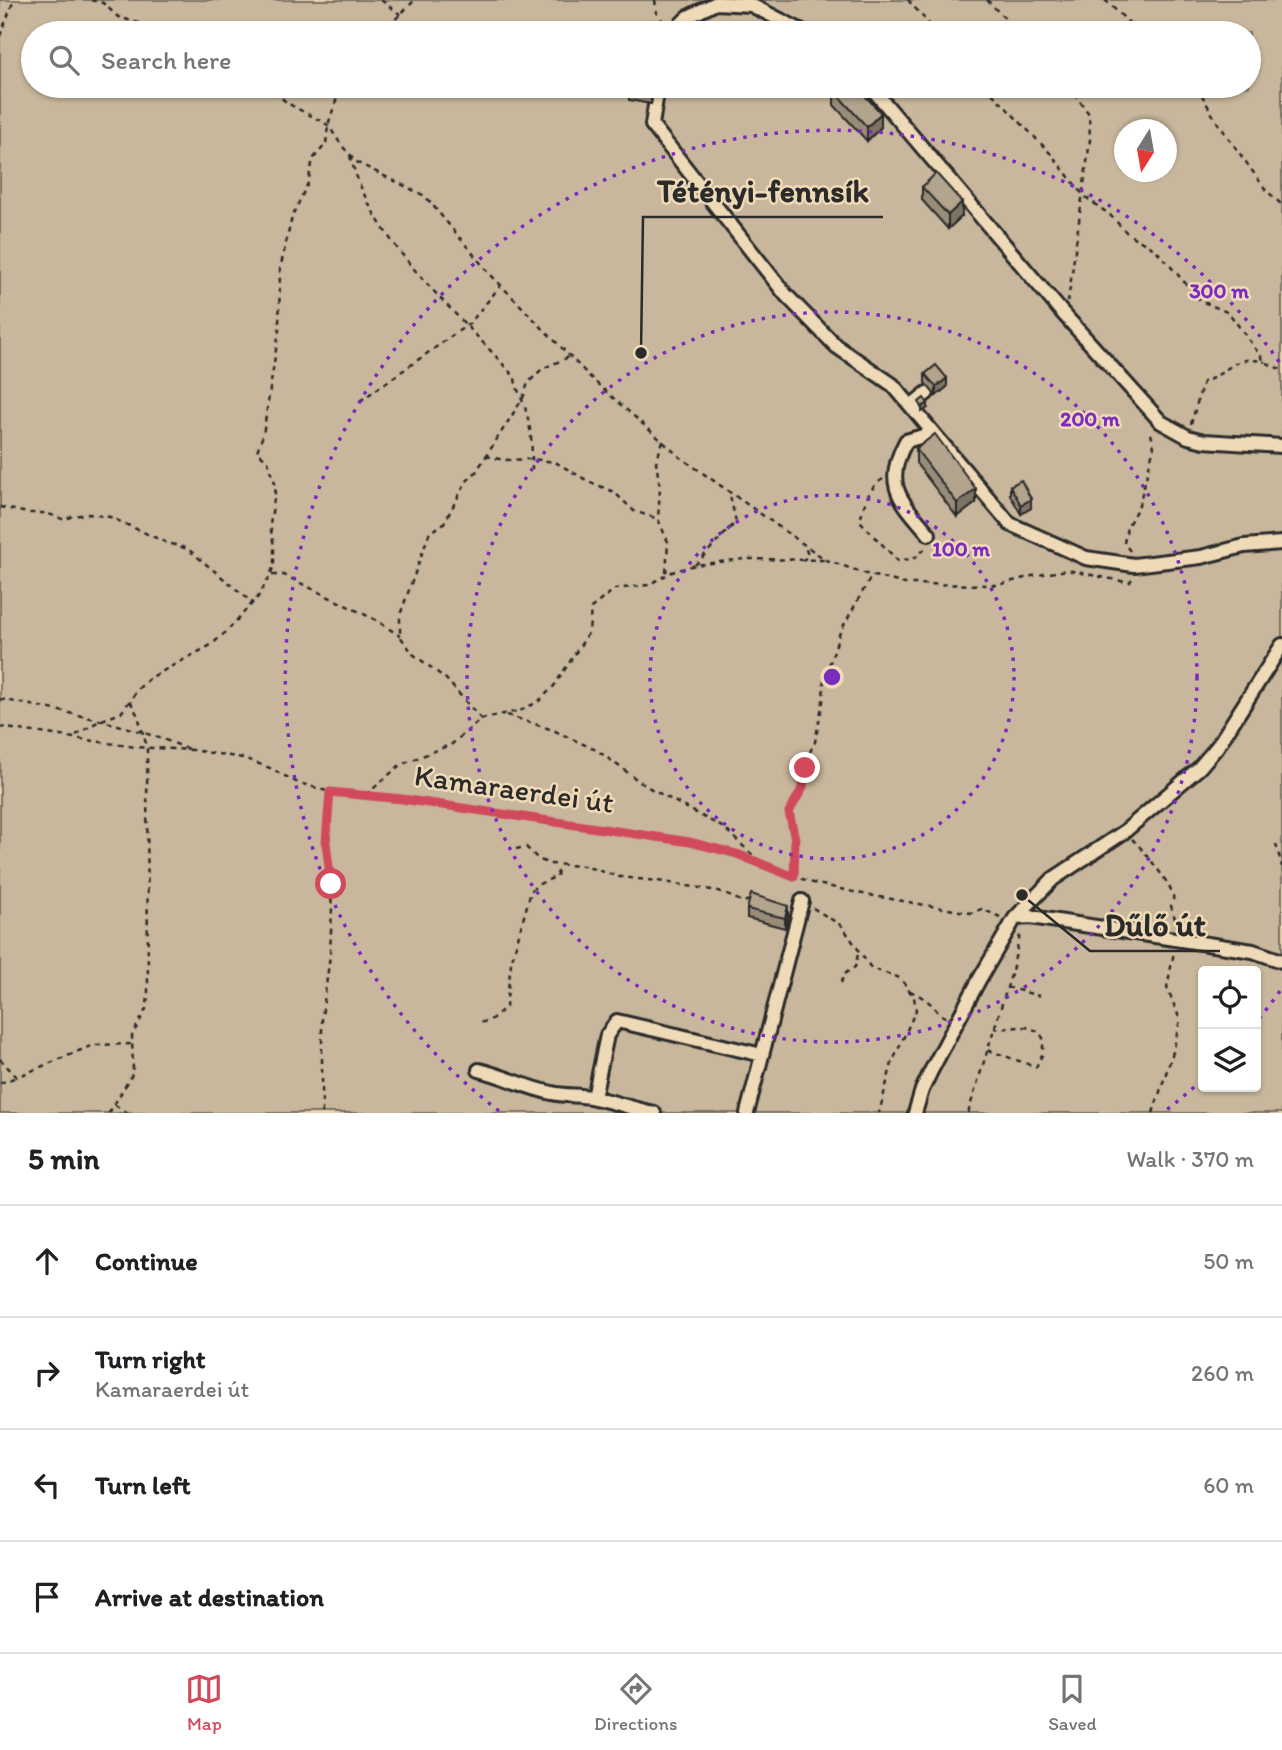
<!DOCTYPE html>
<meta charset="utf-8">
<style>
body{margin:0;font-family:Itim,sans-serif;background:#f6f6f6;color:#202124}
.controls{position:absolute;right:21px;bottom:21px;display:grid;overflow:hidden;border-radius:7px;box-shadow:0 2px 5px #0004}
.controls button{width:63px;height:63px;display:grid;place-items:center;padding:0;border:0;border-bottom:2px solid #e0e0e0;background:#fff;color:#202124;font:35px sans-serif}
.compass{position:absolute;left:1114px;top:119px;width:63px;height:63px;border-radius:50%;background:#fff;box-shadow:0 2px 5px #0004;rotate:191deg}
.stop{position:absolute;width:21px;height:21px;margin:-16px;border:5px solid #d1495b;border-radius:50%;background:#fff}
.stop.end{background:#d1495b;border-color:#fff;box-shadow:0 2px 7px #0008}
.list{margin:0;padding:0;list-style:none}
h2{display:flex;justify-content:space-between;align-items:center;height:91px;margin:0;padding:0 28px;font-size:30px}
h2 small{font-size:23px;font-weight:400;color:#757577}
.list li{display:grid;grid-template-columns:46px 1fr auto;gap:21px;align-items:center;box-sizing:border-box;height:112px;padding:0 28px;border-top:2px solid #e0e0e0}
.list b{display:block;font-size:26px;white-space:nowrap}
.list p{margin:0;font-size:23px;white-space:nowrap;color:#757577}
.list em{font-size:23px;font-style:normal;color:#757577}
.icon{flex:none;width:38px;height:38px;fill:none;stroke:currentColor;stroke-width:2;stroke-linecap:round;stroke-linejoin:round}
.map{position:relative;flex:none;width:1282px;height:1113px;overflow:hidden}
.search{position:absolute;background:#fff;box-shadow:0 2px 5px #0004;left:21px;right:21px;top:21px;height:77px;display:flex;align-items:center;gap:18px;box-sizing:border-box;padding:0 24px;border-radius:38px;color:#757577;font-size:26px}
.sheet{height:539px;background:#fff}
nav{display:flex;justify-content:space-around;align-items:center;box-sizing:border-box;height:98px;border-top:2px solid #e0e0e0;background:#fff;font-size:19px;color:#757577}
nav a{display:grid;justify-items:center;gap:4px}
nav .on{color:#d1495b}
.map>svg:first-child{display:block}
.green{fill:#c8b79c;stroke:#7a7164;stroke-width:2;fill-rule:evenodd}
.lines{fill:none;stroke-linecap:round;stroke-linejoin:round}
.minor-casing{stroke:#2b2b2b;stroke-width:18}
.path{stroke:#2b2b2b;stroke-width:2.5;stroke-dasharray:5 5;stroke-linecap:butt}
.minor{stroke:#efdab8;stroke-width:12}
.wall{fill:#998d79;stroke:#2b2b2b;stroke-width:2}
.shaded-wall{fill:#7d7363;stroke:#2b2b2b;stroke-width:2}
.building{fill:#b2a48d;stroke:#2b2b2b;stroke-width:2}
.route{stroke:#d1495b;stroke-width:9}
.ring{fill:none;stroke:#7b2cbf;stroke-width:3.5;stroke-dasharray:3.5 7}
.labels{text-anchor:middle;stroke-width:5;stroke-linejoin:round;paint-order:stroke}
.street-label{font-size:30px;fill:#2b2b2b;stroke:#efdab8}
.centre{fill:#7b2cbf;stroke:#efdab8;stroke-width:3.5}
.ring-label{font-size:21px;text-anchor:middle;font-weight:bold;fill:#7b2cbf;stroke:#efdab8;stroke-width:5;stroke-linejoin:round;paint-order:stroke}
.leader{fill:none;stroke:#2b2b2b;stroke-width:2.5}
.callout-dot{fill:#2b2b2b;stroke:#efdab8;stroke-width:2.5}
.callout-label{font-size:32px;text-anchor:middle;font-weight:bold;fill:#2b2b2b;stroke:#efdab8;stroke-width:5;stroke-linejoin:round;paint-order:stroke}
</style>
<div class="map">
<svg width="1282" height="1113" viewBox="0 0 1282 1113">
<rect width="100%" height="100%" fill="#e7d3b2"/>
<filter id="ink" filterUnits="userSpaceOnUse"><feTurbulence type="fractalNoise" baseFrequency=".0143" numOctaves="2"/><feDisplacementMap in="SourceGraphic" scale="14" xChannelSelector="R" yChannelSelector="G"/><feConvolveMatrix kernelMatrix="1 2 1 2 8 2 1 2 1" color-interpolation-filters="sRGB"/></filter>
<g filter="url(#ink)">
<path class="green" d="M0,0h1282v1113h-1282zM33,33h1216v53h-1216zM1124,130h42v42h-42zM1203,971h53v116h-53z"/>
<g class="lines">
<g class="minor-casing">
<path id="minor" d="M672,33l16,-16 28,-14 35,2 55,28
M658,86l-6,39 134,170 50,51 57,39 117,139 76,34 48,7 67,-8 43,-11 38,-3
M870,86l190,224 101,112 27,15 16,4 78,5
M911,406l16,-13
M929,534c-28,-33 -47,-49 -23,-93l17,-5 16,4
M1015,918l16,-1 222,34 29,10
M479,1070c25,6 48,18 73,23 12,3 26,2 38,4 22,4 43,12 64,16
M594,1098l13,-63 10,-14 145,34
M747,1113l55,-212
M915,1113l7,-23 9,-19 48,-91 36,-62 38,-39 71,-47 75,-64 18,-21 65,-102"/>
</g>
<path class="path" d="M91,0l12,3 15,14 57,16
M381,0l20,15
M655,0l2,14 9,11
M908,0l29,33
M987,0l32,33
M1105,0l35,33
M381,33l34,-33
M0,36l14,-36
M266,86l23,18 39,21 14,21 16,17 67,33 64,77 104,107 87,77 146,103 41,14 38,10 93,1 34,-9 35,-6 54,11 9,1 3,-5
M985,86l66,68 33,42 26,19 18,19 28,16 45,51 28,12 36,49 17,8
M1197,86l18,33 51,71 16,15
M350,156c25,93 106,152 165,222 1,12 8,21 11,33 6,20 6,39 6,59
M1068,302l22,-162 -1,-26 -20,-28
M360,401l110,-78 31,-38
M1191,424l12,-42c26,-8 29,-29 62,-20
M663,441l-7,21 4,26 -2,31 10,23 -2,32
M486,456l18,4 28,-1 23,3 33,19 26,11 20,19 24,8
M883,479c-15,9 -19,26 -23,42l38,40 17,-3 13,-12
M0,507l28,6h18l19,7 7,-4 17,-2 21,3 55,25 23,7 65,54
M1130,551l-6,-8 3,-16 12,-22 15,-58 -4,-18
M802,561l6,-5 -3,-10
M695,565l41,-43 -7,-31
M272,575h12l92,45 24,16
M0,699c63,12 129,25 188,50
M507,715l46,15 45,21 48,35 78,42 37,35
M481,719l-35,-40 -33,-25 -13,-18v-21l29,-81 15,-11 22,-41 10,-10 47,-74 5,-15 14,-14 29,-13
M0,727l135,20 57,3 51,8 27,10 26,14 34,10 72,7 287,43 48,12 76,29 50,11 108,19 11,-4 18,8
M76,735l23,-14 22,-8 18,-25 11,-10 61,-33 15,-13 32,-35 13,-23 3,-11v-17l-4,-21 6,-39 -8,-25 -11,-10 6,-16 16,-105 1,-61 12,-52 16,-34 5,-24 13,-15 2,-19 13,-39
M366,795l34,-30 52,-21 29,-25 41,-9 17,-9 15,-15 35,-54 2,-24 24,-19 33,-4 24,-13 23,-7 49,-6 81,1
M1132,839c10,9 33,38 39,51 3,5 3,10 0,16l7,22
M1276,844l6,23
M516,849l10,-2 12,12 12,5 34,2 36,11 38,4 60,10 25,11 7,-2
M794,877l1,-38 -6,-27 14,-25 4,-29 8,-16 8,-41 1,-20 16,-49 32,-57
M813,908l29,18 29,42 29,10 14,19 2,13 -24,53 -13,50
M841,983l3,-9 11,-7 4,-17
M1007,987l32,9
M910,991c7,3 16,8 21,13 6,6 6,10 15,13
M481,1022h7l18,-15 5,-44 20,-72 6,-6 20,-9 1,-10
M988,1050l48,17 7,-14v-15c-12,-19 -32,-7 -49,-10
M0,1059l17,18 76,-32 38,-1
M0,1083l17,-6
M115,1105l12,8
M109,1113l24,-40 -1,-37 14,-27 2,-11 -1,-251 -9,-31 -8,-15
M322,1113v-96l8,-62 2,-47 -6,-66 4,-50
M968,1113l43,-138 9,-40
M1153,1113l20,-61 7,-32 -13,-33 7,-35"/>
<use href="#minor" class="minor"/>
</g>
<path class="wall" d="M629,86h25l-3,18 -22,-4z
M834,91l47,36 -14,14 -33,-36z
M922,187l40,29 -14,13 -26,-29z
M925,374l22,13 -11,9 -11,-13z
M916,449l60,54 -19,14 -41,-54z
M1010,486l21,22 -10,6 -11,-19z
M747,909l41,6 -3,13 -38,-10z"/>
<path class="shaded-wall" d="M651,86h3l-3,18z
M881,113v14l-14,14v-14z
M962,202v14l-14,13v-14z
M947,378v9l-11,9v-9z
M928,403v5l-6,4v-5z
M976,489v14l-19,14v-14z
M1031,499v9l-10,6v-9z
M788,906v9l-3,13v-10z"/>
<path class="building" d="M629,86h22v4z
M840,86h16l25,27 -14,14 -33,-36z
M936,173l26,29 -14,13 -26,-28z
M936,365l11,13 -11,9 -11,-13z
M924,398l4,5 -6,4 -3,-5z
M935,434l41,55 -19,14 -41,-54z
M1021,480l10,19 -10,6 -11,-19z
M751,894l37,12 -3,12 -38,-9z"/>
</g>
<g class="lines" filter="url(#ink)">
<path class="route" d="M331,884l-5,-42 4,-50 72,7 288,43 47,12 57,23 1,-38 -6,-27 14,-25 2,-19"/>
</g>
<g class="ring">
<circle cx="832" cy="677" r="182"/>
<circle cx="832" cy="677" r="365"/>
<path d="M1280 991A547 547 0 0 1 1257 1021M1202 1080A547 547 0 0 1 1165 1111M499 1111A547 547 0 1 1 1280 363"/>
</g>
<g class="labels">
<g class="street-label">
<text transform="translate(514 789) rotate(8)" y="10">Kamaraerdei út</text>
</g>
</g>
<circle cx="832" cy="677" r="10" class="centre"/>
<g class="ring-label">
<text x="1219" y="298">300 m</text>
<text x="1090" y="426">200 m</text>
<text x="961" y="556">100 m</text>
</g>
<path class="leader" d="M641 353L643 217H883M1022 895L1090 951H1220"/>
<g class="callout-dot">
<circle cx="641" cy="353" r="7"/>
<circle cx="1022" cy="895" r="7"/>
</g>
<g class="callout-label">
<text x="763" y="202">Tétényi-fennsík</text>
<text x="1155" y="936">Dűlő út</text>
</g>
</svg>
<div class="controls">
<button><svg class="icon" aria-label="locate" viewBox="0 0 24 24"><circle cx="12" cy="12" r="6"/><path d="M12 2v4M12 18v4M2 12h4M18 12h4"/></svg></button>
<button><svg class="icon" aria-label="layers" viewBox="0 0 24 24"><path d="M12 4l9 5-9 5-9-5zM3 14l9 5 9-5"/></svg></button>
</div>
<svg class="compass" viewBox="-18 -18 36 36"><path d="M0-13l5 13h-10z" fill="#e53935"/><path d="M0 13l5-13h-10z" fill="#757577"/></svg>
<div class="stop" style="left:331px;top:884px"></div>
<div class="stop end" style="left:805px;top:768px"></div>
<div class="search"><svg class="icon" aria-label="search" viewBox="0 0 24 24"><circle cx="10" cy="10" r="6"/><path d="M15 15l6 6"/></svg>Search here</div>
</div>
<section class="sheet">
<h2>5 min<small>Walk · 370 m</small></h2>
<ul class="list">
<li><svg class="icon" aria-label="ahead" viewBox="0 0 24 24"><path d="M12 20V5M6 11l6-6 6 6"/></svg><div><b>Continue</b></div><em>50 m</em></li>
<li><svg class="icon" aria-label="right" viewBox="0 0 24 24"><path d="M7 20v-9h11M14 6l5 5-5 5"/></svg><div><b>Turn right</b><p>Kamaraerdei út</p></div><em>260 m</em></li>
<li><svg class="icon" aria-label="left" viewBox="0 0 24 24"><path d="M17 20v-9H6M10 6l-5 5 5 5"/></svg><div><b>Turn left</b></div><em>60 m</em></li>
<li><svg class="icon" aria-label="arrive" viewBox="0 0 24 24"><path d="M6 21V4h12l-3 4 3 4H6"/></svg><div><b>Arrive at destination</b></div></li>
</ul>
</section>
<nav>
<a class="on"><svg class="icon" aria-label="map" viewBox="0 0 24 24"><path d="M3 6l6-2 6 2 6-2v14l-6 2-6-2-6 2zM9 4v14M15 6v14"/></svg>Map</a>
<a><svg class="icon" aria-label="directions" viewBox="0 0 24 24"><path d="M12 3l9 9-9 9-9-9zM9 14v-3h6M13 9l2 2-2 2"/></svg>Directions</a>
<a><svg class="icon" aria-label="saved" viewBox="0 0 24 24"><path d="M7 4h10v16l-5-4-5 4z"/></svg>Saved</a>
</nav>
